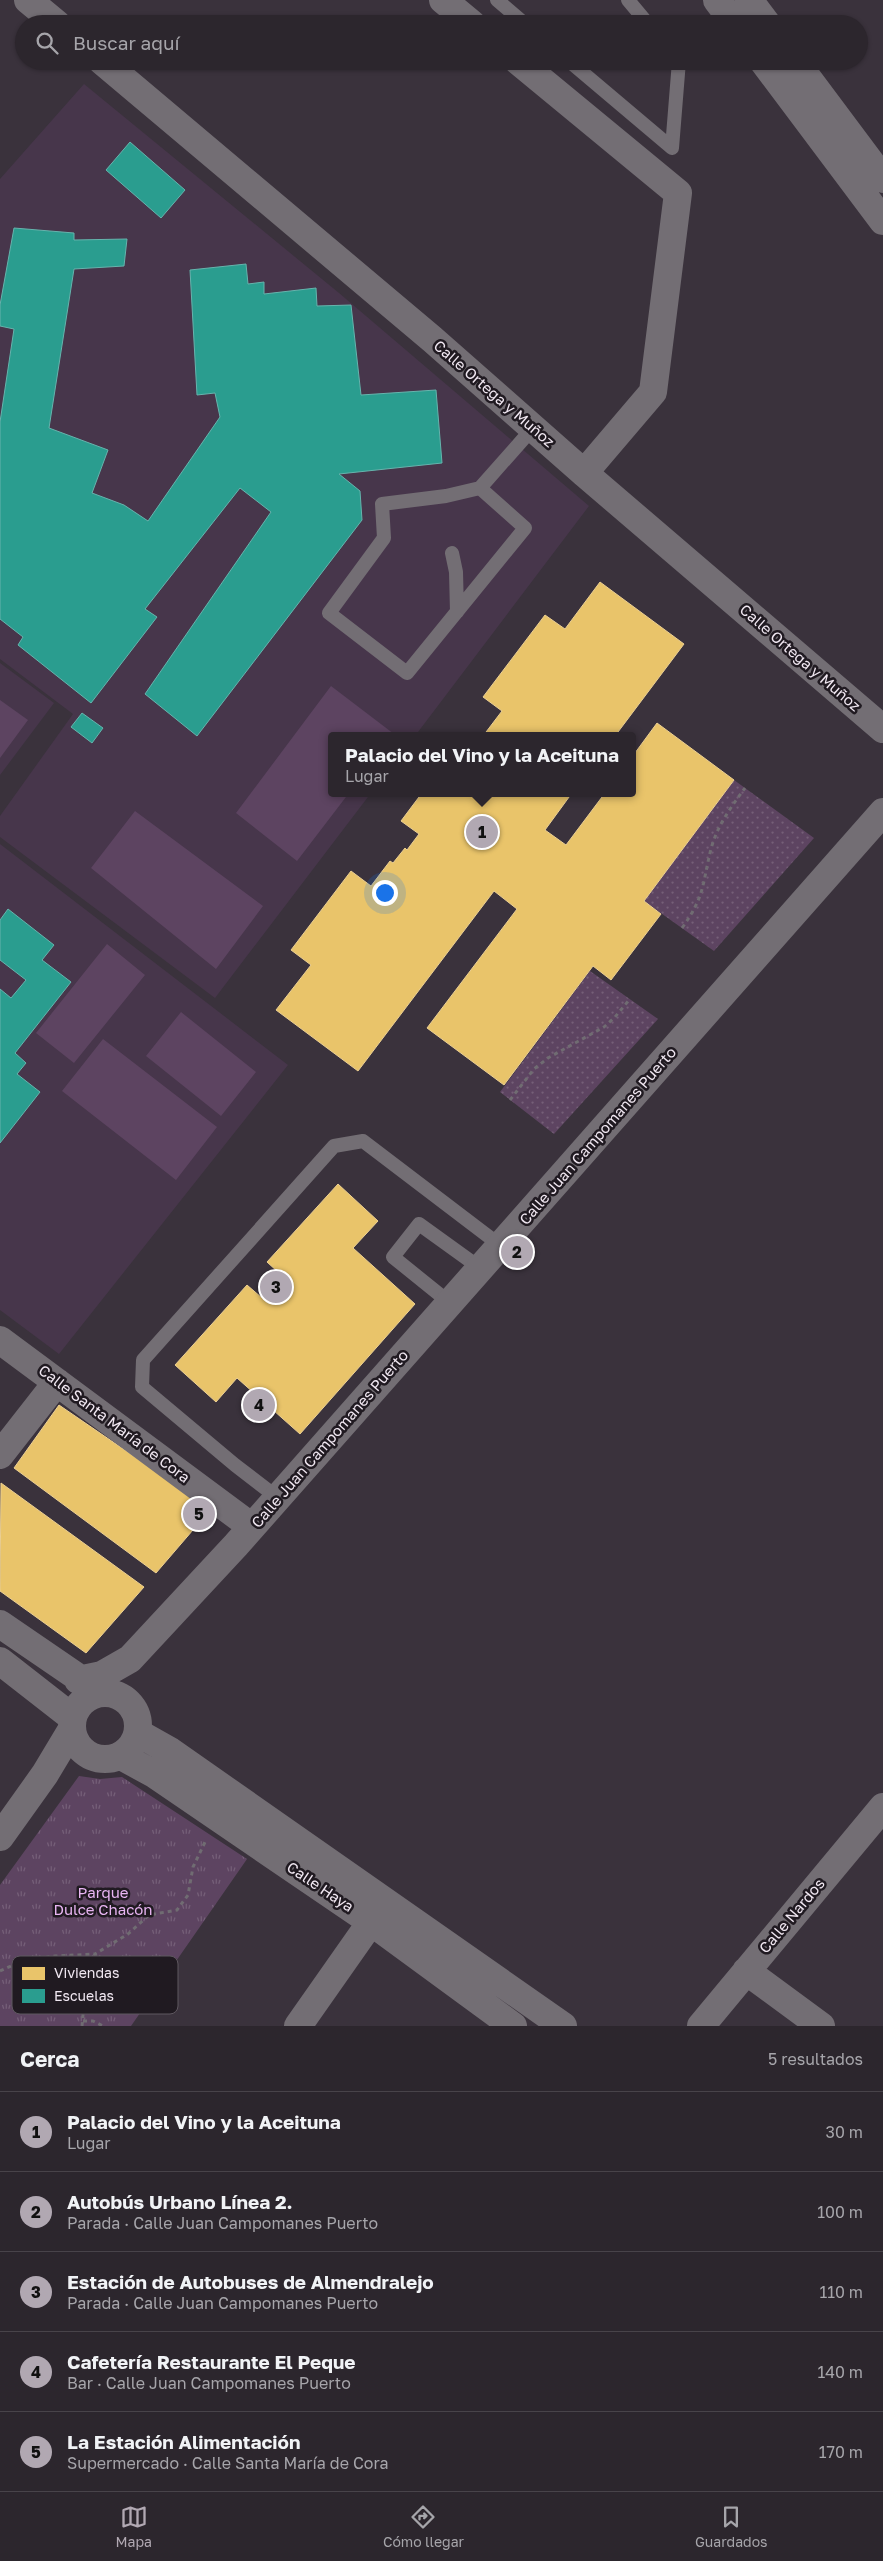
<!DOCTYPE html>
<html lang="es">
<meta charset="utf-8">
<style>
body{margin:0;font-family:"Golos Text",sans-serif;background:#342e35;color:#f1f3f6}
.you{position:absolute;left:384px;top:892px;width:18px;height:18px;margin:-12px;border:4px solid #fff;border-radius:50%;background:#1a73e8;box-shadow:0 0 0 8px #1a73e833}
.badge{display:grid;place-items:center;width:32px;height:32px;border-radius:50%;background:#b1a8b2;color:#111;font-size:16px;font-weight:700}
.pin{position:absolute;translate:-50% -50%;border:2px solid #fff;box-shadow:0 1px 5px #0006}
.popup{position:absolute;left:328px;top:732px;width:308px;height:65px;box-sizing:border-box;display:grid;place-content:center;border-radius:5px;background:#2c262d;filter:drop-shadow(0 1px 4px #0005);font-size:16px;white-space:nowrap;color:#a6a5aa}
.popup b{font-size:19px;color:#f1f3f6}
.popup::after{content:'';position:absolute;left:50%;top:100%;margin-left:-10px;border:10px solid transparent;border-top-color:#2c262d}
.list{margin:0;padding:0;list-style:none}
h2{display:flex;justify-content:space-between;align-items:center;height:65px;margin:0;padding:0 20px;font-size:21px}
h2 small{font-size:16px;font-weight:400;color:#a6a5aa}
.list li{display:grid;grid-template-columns:32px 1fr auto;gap:15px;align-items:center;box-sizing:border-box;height:80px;padding:0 20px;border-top:1px solid #484349}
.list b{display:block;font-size:19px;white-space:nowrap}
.list p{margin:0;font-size:16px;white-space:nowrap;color:#a6a5aa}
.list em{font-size:16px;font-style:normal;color:#a6a5aa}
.icon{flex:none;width:28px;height:28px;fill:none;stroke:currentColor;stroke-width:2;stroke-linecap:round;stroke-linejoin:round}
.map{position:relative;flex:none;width:883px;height:2026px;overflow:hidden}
.search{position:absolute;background:#2c262d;box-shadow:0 1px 4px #0004;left:15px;right:15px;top:15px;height:55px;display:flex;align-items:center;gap:12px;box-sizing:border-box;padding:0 18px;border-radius:28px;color:#a6a5aa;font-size:19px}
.sheet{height:465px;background:#2c262d}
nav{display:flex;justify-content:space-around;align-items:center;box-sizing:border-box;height:70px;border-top:1px solid #484349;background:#2c262d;font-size:14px;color:#a6a5aa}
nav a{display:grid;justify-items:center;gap:2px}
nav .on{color:#b1a8b2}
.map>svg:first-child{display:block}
.built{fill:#47364b}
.grass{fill:#5d4461}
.park{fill:url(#park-tufts)}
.garden{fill:url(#garden-dots)}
.homes{fill:#e9c46a;stroke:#ebcf93}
.schools{fill:#2a9d8f;stroke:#66b4ad}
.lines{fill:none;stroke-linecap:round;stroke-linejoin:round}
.path{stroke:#706c72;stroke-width:3;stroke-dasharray:4 4;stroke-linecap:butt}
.service{stroke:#736e74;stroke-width:14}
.minor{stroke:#736e74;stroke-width:28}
.labels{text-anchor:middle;stroke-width:5;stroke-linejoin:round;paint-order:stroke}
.street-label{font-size:15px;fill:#f1e8f2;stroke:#201a21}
.park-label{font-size:15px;fill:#e9b5f3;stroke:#201a21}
.key{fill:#201a21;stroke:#5f5860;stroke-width:1}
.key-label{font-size:14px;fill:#f1e8f2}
</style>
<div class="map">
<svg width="883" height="2026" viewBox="0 0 883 2026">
<defs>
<pattern id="park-tufts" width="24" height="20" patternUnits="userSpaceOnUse" patternTransform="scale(1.25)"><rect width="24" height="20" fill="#5d4461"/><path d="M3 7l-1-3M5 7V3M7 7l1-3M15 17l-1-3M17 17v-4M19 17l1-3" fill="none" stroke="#755f78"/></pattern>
<pattern id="garden-dots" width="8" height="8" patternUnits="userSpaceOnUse" patternTransform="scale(1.25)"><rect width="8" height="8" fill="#5d4461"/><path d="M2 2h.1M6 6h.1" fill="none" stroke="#755f78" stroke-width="1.8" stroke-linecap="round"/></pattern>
</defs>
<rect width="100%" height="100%" fill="#3a323c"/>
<path class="built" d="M84,84l255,209 250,213 -174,230h-83v57h39l-156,205 -215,-161v-21l73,-102 -73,-55v-480z
M0,663l54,40 -54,72z
M0,844l288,221 -229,289 -59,-44z"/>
<path class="grass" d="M331,686l63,48 -62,2v57h17l-52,68 -61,-48z
M0,700l28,20 -28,38z
M135,811l128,95 -47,63 -125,-101z
M107,944l38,31 -71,88 -38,-30z
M181,1012l75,60 -35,44 -75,-60z
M103,1039l114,88 -41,53 -114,-89z"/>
<path class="park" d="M79,1776l21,3 22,-2 125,82 -116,167h-131v-141z"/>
<path class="garden" d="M734,780l80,58 -100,113 -70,-50z
M590,971l68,48 -104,115 -54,-42z"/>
<path class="homes" d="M600,582l84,62 -69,92h-132l19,-25 -19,-14 62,-82 20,14z
M657,723l77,57 -90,121 17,13 -50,66 -18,-14 -89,119 -77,-57 90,-119 -23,-18 -136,180 -82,-61 35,-45 -20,-15 60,-79 20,15 19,-25 3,2 12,-15 2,2 12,-16 -18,-13 21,-28h150l-27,37 21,15 39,-52h27v-36z
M338,1184l40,37 -25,27 62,56 -115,130 -63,-56 -21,24 -41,-37 72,-80 22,19 20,-22 -22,-20z
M59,1405l152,104 -55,64 -142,-105z
M1,1483l143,104 -58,66 -86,-62z"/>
<path class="schools" d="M130,142l55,48 -24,28 -55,-48z
M14,228l60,5v7l53,-1 -3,27 -50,3 -25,159 59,22 -16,43 32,12 24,16 72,-104 -5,-24 -18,2 -7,-125 56,-6 2,20 16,-2v12l52,-6 1,18 34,-1 10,90 75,-5 6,73 -103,11 21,17 2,29 -165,216 -52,-42 126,-182 -31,-24 -95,121 12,8 -66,86 -73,-58 5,-8 -23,-18v-197l14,-93 -14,-3v-21z
M82,713l21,15 -11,15 -21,-16z
M8,909l46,36 -12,15 29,22 -56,71 11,10 -9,11 23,18 -40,51v-154l11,9 15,-18 -26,-20v-40z"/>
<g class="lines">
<path class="path" d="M682,928c23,-32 20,-43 29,-79 6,-23 20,-42 34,-61
M510,1100l24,-31 14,-11 56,-31 11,-10 15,-18
M0,1971l22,-10 33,-5 40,-2
M83,2021h10l10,5
M82,2026l5,-56 8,-16 33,-20 21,-19 28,-5 11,-15 5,-28 13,-27"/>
<path class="service" d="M497,0l28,24
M628,0l20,24
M569,61l103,87 7,-87
M480,488l45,40 -118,145 -78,-60 55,-75 -2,-34 64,-8 34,-8 53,-60
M452,553l4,19 1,40
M450,1303l-57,-46 26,-33 61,44
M278,1498l-43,-33 -93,-78 1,-27 191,-214 29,-5 138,105"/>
<path class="minor" d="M28,0l29,24
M443,0l29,24
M717,0l18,24
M749,0l18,24
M102,61l330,278 152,134 299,256
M518,61l160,132 -25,199 -69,81
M763,61l120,160
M795,61l88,118
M0,1340l252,187
M0,1455l57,-73
M0,1624l95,65
M0,1661l73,57
M78,1680l24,-5 28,-16 106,-114 647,-733
M72 1726a33 33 0 1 1 66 0a33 33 0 1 1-66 0Z
M138,1733l32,18 393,275
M121,1756l33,18 217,148 142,104
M0,1837l45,-63 27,-45
M746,1971l75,55
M298,2026l73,-104
M701,2026l182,-219"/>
</g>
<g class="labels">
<g class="street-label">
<text transform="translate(494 394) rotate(41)" y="5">Calle Ortega y Muñoz</text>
<text transform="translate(800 658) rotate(41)" y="5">Calle Ortega y Muñoz</text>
<text transform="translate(598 1136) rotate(-49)" y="5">Calle Juan Campomanes Puerto</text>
<text transform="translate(114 1424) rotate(37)" y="5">Calle Santa María de Cora</text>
<text transform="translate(330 1439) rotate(-49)" y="5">Calle Juan Campomanes Puerto</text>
<text transform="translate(320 1887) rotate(34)" y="5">Calle Haya</text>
<text transform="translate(792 1916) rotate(-50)" y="5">Calle Nardos</text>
</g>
<g class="park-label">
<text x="103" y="1898">Parque<tspan x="103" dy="17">Dulce Chacón</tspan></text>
</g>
</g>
<rect x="12" y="1956" width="166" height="58" rx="8" class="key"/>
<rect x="22" y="1967" width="23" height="13" fill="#e9c46a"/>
<rect x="22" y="1989" width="23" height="14" fill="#2a9d8f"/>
<g class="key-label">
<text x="54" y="1978">Viviendas</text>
<text x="54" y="2001">Escuelas</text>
</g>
</svg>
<div class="you"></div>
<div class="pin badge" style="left:482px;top:832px">1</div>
<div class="popup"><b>Palacio del Vino y la Aceituna</b>Lugar</div>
<div class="pin badge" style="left:517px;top:1252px">2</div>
<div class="pin badge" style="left:276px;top:1287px">3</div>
<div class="pin badge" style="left:259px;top:1405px">4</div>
<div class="pin badge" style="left:199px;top:1514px">5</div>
<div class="search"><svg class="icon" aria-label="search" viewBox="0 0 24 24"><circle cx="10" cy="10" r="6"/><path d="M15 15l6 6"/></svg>Buscar aquí</div>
</div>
<section class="sheet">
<h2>Cerca<small>5 resultados</small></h2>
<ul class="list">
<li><span class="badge">1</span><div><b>Palacio del Vino y la Aceituna</b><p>Lugar</p></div><em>30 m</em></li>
<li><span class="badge">2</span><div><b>Autobús Urbano Línea 2.</b><p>Parada · Calle Juan Campomanes Puerto</p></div><em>100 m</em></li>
<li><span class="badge">3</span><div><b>Estación de Autobuses de Almendralejo</b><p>Parada · Calle Juan Campomanes Puerto</p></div><em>110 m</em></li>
<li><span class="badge">4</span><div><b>Cafetería Restaurante El Peque</b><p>Bar · Calle Juan Campomanes Puerto</p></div><em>140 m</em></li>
<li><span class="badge">5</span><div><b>La Estación Alimentación</b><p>Supermercado · Calle Santa María de Cora</p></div><em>170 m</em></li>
</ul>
</section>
<nav>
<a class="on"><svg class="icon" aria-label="map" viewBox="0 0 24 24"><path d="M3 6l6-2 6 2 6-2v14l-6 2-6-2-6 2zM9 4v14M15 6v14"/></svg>Mapa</a>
<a><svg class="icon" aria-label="directions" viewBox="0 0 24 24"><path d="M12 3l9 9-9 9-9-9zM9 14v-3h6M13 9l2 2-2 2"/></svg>Cómo llegar</a>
<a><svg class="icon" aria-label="saved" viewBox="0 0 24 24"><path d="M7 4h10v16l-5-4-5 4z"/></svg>Guardados</a>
</nav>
